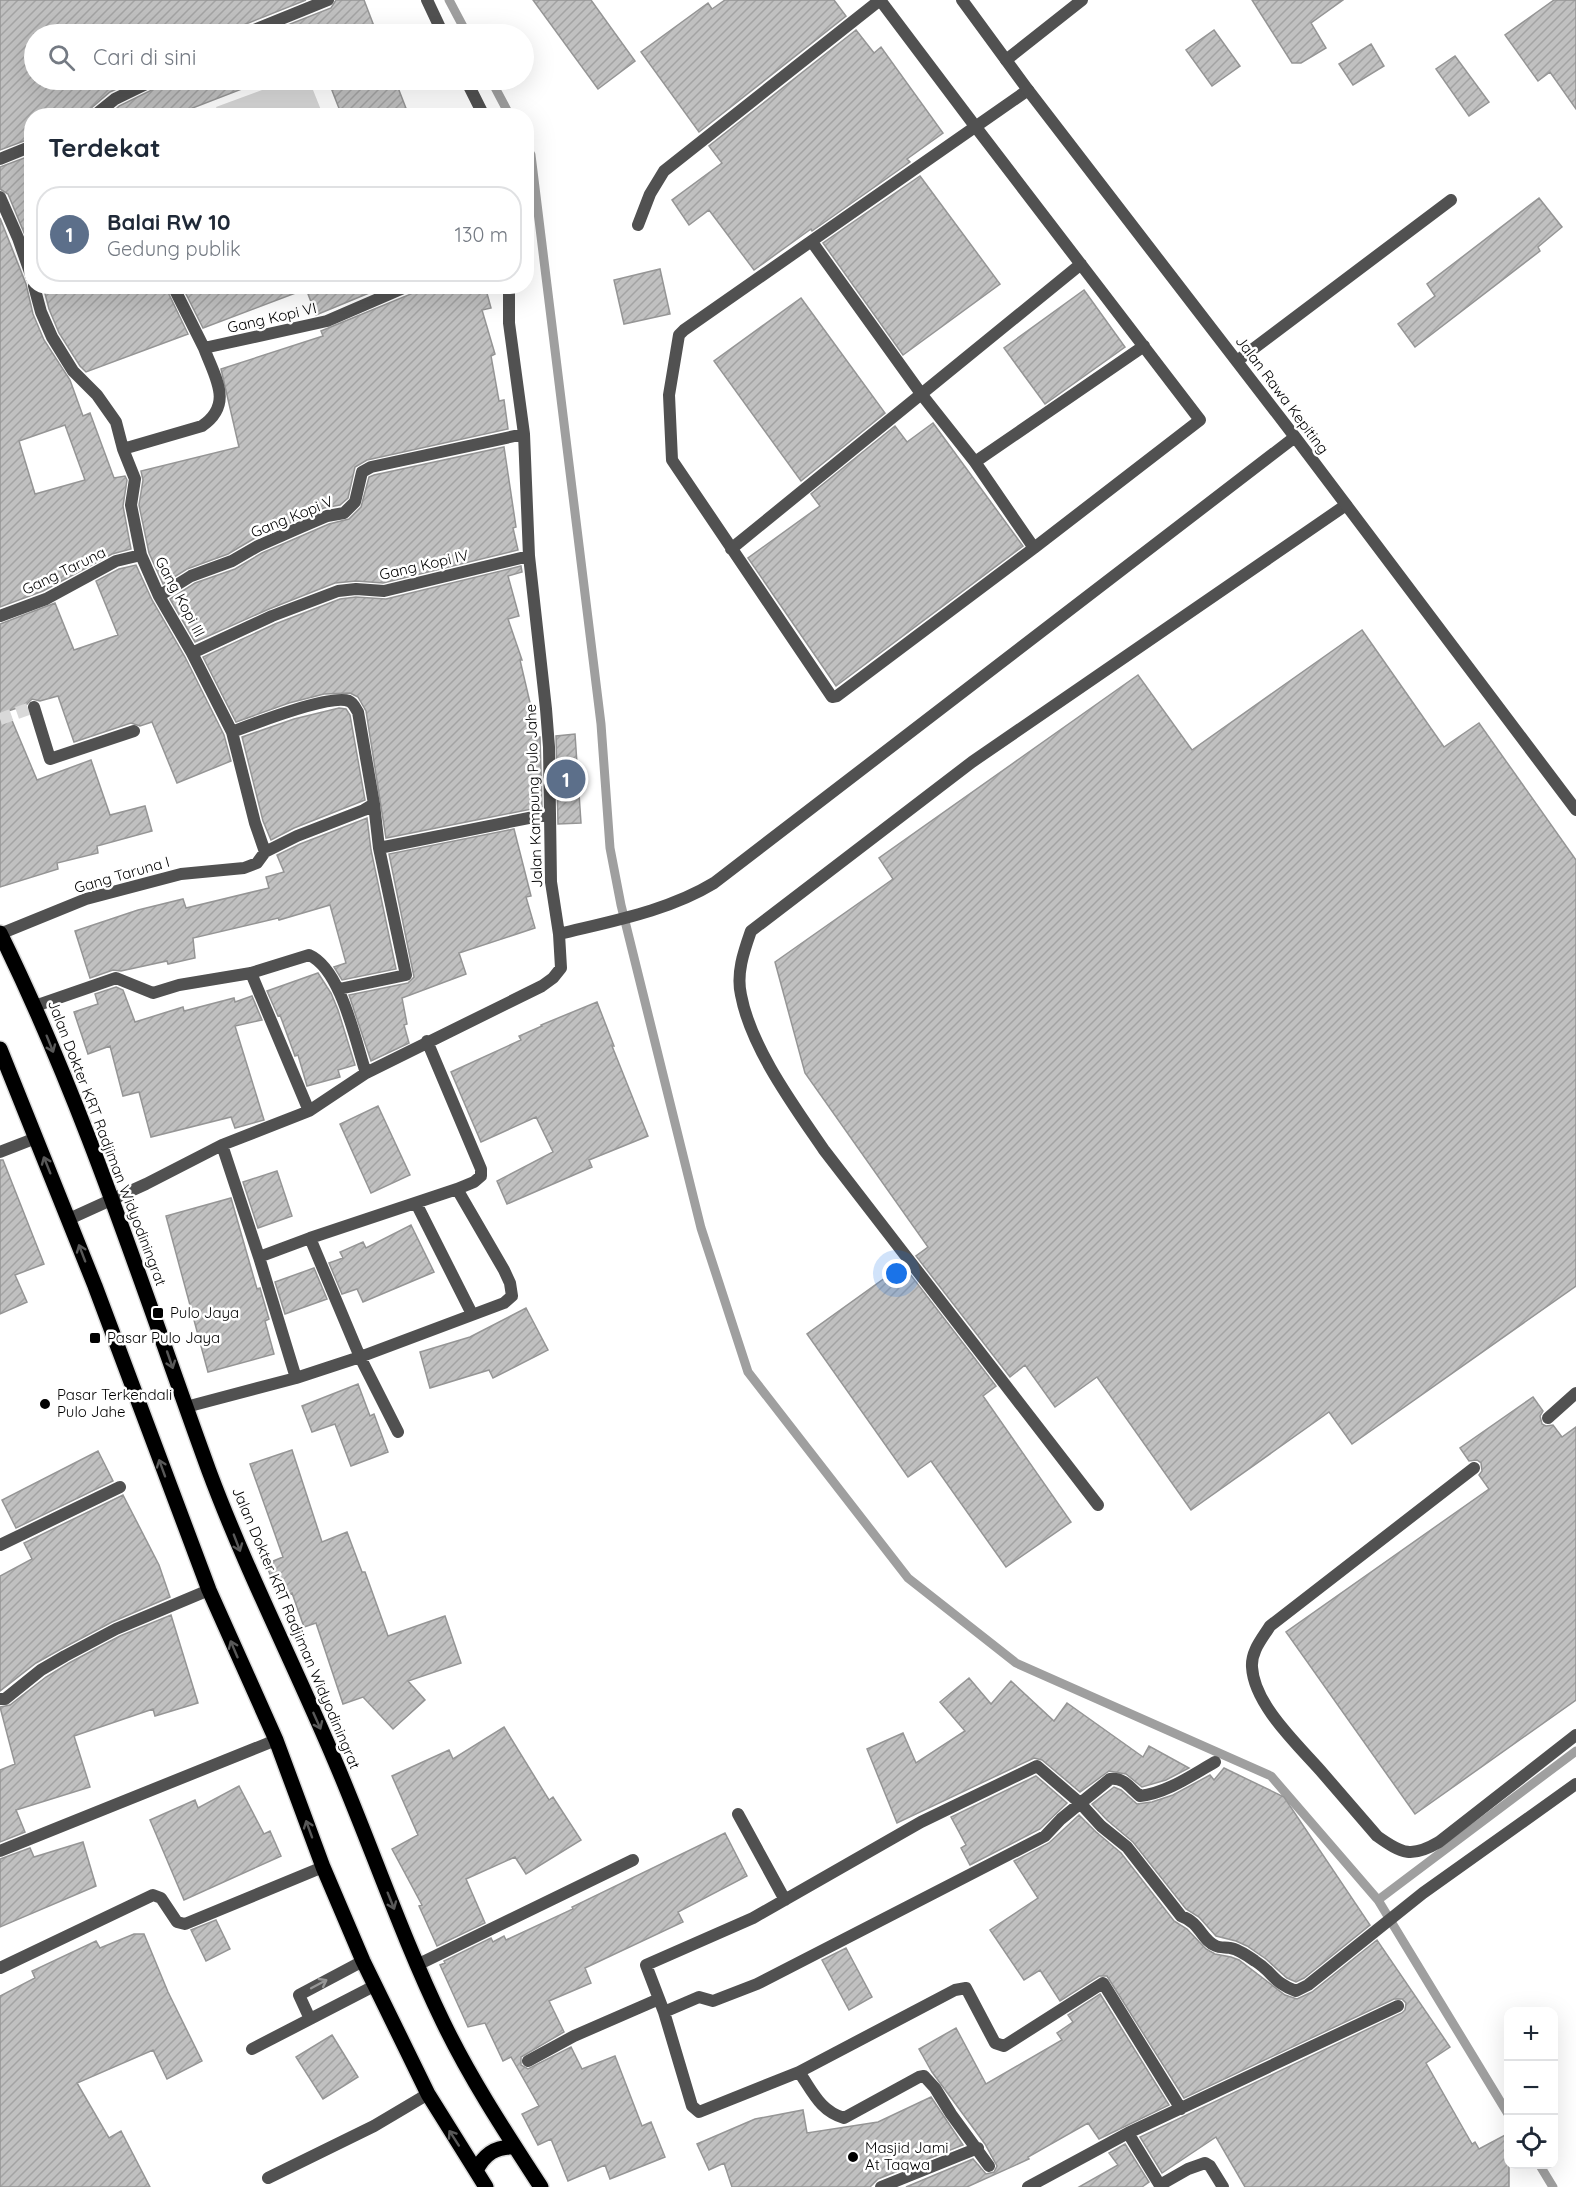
<!DOCTYPE html>
<html lang="id">
<meta charset="utf-8">
<style>
body{margin:0;font-family:Quicksand,sans-serif;background:#f6f6f7;color:#1f2937}
.controls{position:absolute;right:18px;bottom:18px;display:grid;overflow:hidden;border-radius:12px;box-shadow:0 6px 24px #0002}
.controls button{width:54px;height:54px;display:grid;place-items:center;padding:0;border:0;border-bottom:2px solid #e0e1e3;background:#fff;color:#1f2937;font:30px sans-serif}
.you{position:absolute;left:897px;top:1274px;width:21px;height:21px;margin:-15px;border:4px solid #fff;border-radius:50%;background:#1a73e8;box-shadow:0 0 0 9px #1a73e833}
.badge{display:grid;place-items:center;width:39px;height:39px;border-radius:50%;background:#000;color:#fff;font-size:20px;font-weight:700}
.pin{position:absolute;translate:-50% -50%;border:3px solid #fff;box-shadow:0 2px 6px #0006}
.list{margin:0;padding:0;list-style:none}
h2{display:flex;justify-content:space-between;align-items:center;height:78px;margin:0;padding:0 24px;font-size:26px}
h2 small{font-size:20px;font-weight:400;color:#747a83}
.list li{display:grid;grid-template-columns:39px 1fr auto;gap:18px;align-items:center;box-sizing:border-box;height:96px;margin:0 12px 12px;padding:0 12px;border:2px solid #e0e1e3;border-radius:24px}
.list b{display:block;font-size:22px;white-space:nowrap}
.list p{margin:0;font-size:20px;white-space:nowrap;color:#747a83}
.list em{font-size:20px;font-style:normal;color:#747a83}
.icon{flex:none;width:33px;height:33px;fill:none;stroke:currentColor;stroke-width:2;stroke-linecap:round;stroke-linejoin:round}
.map{position:relative;flex:none;width:1576px;height:2187px;overflow:hidden}
.search{position:absolute;background:#fff;box-shadow:0 6px 24px #0002;left:24px;top:24px;width:510px;height:66px;display:flex;align-items:center;gap:15px;box-sizing:border-box;padding:0 21px;border-radius:33px;color:#747a83;font-size:22px}
.panel{position:absolute;background:#fff;box-shadow:0 6px 24px #0002;left:24px;top:108px;width:510px;height:186px;border-radius:24px}
.map>svg:first-child{display:block}
.green{fill:#d8d8d8}
.lines{fill:none;stroke-linecap:round;stroke-linejoin:round}
.stream{stroke:#9f9f9f;stroke-width:9}
.building{fill:url(#building-hatch);stroke:#959595;stroke-width:1.5;fill-rule:evenodd}
.minor-tunnel{stroke:#d9d9d9;stroke-width:12;stroke-dasharray:12 6;stroke-linecap:butt}
.primary-casing{stroke:#dbdbdb;stroke-width:18}
.service{stroke:#515151;stroke-width:12}
.minor{stroke:#515151;stroke-width:12}
.primary{stroke:#000;stroke-width:15}
.oneway{stroke:#595959}
.oneway2{stroke:#979797}
.poi-dot{fill:#000;stroke:#fff;stroke-width:2}
.labels{text-anchor:middle;stroke-width:5;stroke-linejoin:round;paint-order:stroke}
.street-label{font-size:15px;fill:#000;stroke:#fff}
.poi-label{font-size:15px;fill:#000;stroke:#fff;text-anchor:start}
</style>
<div class="map">
<svg width="1576" height="2187" viewBox="0 0 1576 2187">
<defs>
<pattern id="building-hatch" width="6" height="6" patternUnits="userSpaceOnUse" patternTransform="scale(1.5)"><rect width="6" height="6" fill="#c0c0c0"/><path d="M-1 1l2-2M0 6l6-6M5 7l2-2" fill="none" stroke="#a3a3a3"/></pattern>
</defs>
<rect width="100%" height="100%" fill="#fff"/>
<path class="green" d="M289,80h20l14,35h-104l-3,-8z"/>
<g class="lines">
<path class="stream" d="M449,0l18,34
M491,80l19,36
M526,146l5,9 70,569 9,124 11,57 80,323 47,144 160,206 108,85 255,113 107,124 130,214
M1378,1900l198,-149
M1539,2164l14,23"/>
</g>
<path class="building" d="M0,0h306l-65,26 -4,3 -1,5h-202v46h102l-26,12 -21,18 -3,6h-54v22l-32,12z
M336,0h28l13,34h-112l66,-26z
M533,0h58l44,61 -37,28z
M725,0h109l12,16 -147,116 -58,-80 67,-49 4,6z
M1252,0h91l-32,23 15,25 -25,15h-9z
M1554,0h22v109l-26,-37 -12,9 -33,-46z
M856,30l18,23 7,-6 62,86 -36,26 3,3 -98,69 -1,-2 -57,41 -45,-60 -20,15 -17,-25 50,-37 -13,-17z
M1214,30l26,36 -28,20 -26,-36z
M1371,44l13,22 -31,19 -14,-21z
M1455,56l34,46 -20,14 -33,-47z
M162,80h113l-9,4 -1,-4 -93,36h-54l-3,-6 4,-4 39,-19z
M328,80h67l14,36h-67z
M32,155v97l-24,-58 -8,-5v-22z
M920,176l80,108 -97,71 -80,-112z
M1539,198l23,29 -24,20 2,4 -125,96 -17,-23 37,-28 -8,-12z
M0,218l26,66 7,30 11,26 26,40 13,36 7,-3 24,65 11,-2 2,4 -4,26 8,43 -19,5 -69,37 -43,16zM65,425l20,55 -50,14 -16,-53z
M660,269l10,45 -46,10 -10,-44z
M43,286h122l23,48 -102,38 -6,-6 -21,-33 -10,-24z
M182,286h123l1,3 -103,39z
M305,286h81l-70,29z
M416,286h69l6,22 -9,2 13,44 -4,2 8,45 5,-1 4,29 -141,31 -12,7 -7,31 -8,7 -16,3 -69,30 -27,16 -41,15 -24,15 -14,-31 -10,-48 4,-25 -2,-9 98,-24 -18,-78 102,-33 -2,-5 90,-37z
M1084,290l41,57 -80,57 -41,-56z
M801,298l84,115 -84,68 -87,-120z
M933,423l90,123 -187,140 -88,-128 72,-52 -9,-12 84,-68 12,16z
M504,447l12,80 -3,1 5,22 -135,33 -27,-2 -21,2 -66,26 -74,33 -25,-43 25,-16 40,-14 27,-16 67,-29 20,-5 12,-12 8,-30 5,-2z
M136,565l16,35 33,57 39,78 7,26 -54,22 -25,-61 -12,4 -9,-3 -57,19 -16,-46 -18,5 -8,-2 -6,6 -18,6 29,69 54,-20 19,55 35,-9 7,25 -55,15 1,7 -41,10 1,6 -58,18v-263l55,-21 19,47 44,-15 -22,-54 23,-12z
M521,566l1,6 -14,4 11,40 -11,3 14,41h-2l18,77h2l2,70 -156,31 -20,-127 -8,-14 -8,-4 -26,1 -35,9 -53,19 -33,-65 72,-33 65,-25 16,-2 30,2z
M1362,630l82,117 35,-24 97,137v426l-224,158 -23,-32 -138,98 -94,-133 -42,30 -30,-42 -15,12 -94,-121 12,-9 -123,-174 -30,-111 118,-83 -14,-21 259,-183 54,75z
M339,708l7,1 4,6 15,85 -71,28 -23,12 -8,-19 -21,-84 52,-18z
M575,734l6,89 -23,1 -2,-88z
M367,818l4,32 25,119 -54,11 -8,-13 12,-4 -16,-58 -51,15 -1,-2 -85,20 2,20 -27,6 -1,-3 -46,10 -8,-1 -23,8 -15,-47 63,-21 45,-11 3,9 83,-20 -3,-11 18,-5 -7,-17 23,-11z
M514,829l17,67 -5,1 9,31 -76,25 7,21 -64,24 5,26 -3,1 5,18 -38,18 -22,-66 59,-12 6,-6 -25,-123z
M318,973l13,20 7,17 17,55 -17,5 2,7 -33,9 -9,-31 -3,1 -15,-41 -2,1 -11,-25z
M116,987l7,3 12,32 48,-15 1,4 50,-13 1,4 17,-6 10,24 -27,6 29,94 -29,8 -4,-11 -80,20 -12,-45 -16,4 -13,-50 -22,8 -14,-42 24,-8 -3,-10z
M597,1002l17,44h-2l36,90 -59,24 3,7 -85,37 -10,-23 56,-29 -17,-35 -55,25 -30,-70 70,-32 -2,-4 23,-10 -1,-1z
M378,1106l32,69 -39,18 -31,-69z
M0,1160h3l41,104 -29,11 12,27 -27,12z
M277,1171l15,45 -34,12 -15,-46z
M231,1198l26,91 3,-1 9,31 -4,2 9,33 -66,18 -42,-156z
M411,1225l23,47 -71,30 -6,-13 -15,5 -13,-31 14,-5 -3,-6 23,-10 3,6z
M903,1265l93,121 -13,10 88,126 -65,45 -75,-106 -23,16 -101,-143z
M314,1268l13,31 -42,15 -10,-32z
M526,1308l22,42 -55,28 -4,-8 -59,18 -10,-36 50,-15z
M358,1384l12,32 4,-2 14,38 -37,14 -16,-42 -23,8 -10,-26z
M1533,1397l10,14 -3,5 2,8 4,2 7,-1 9,12 14,-10v273l-161,114 -129,-182 203,-143 -10,-14 3,-4 -1,-8 -4,-3 -8,1 -9,-13z
M292,1450l30,92 25,-10 15,40h3l23,64 57,-20 16,47 -53,18 17,19 -32,29 -30,-32 -20,7 -27,-81 -12,4 -12,-34 -13,5 -13,-34 17,-7 -33,-93z
M98,1451l15,30 -97,47 -14,-28z
M123,1495l36,70 11,32 -58,25 -51,27 -25,14 -36,28v-115l32,-17 -8,-16z
M171,1615l27,88 -43,13 -2,-7 -79,27 16,51 -74,23 9,22 -25,10v-72l15,-6 -15,-57 10,-2 36,-28 23,-14 51,-27z
M969,1678l22,26 20,-23 43,40 13,-18 76,54 6,-11 40,22 -23,12 -24,7 -16,-13 -17,-3 -29,21 -38,-32 -8,-2 -137,65 -30,-74 36,-16 13,30 49,-32 -25,-29z
M504,1727l45,73 4,-3 28,43 -55,34 -11,-17 -49,22 19,44 -48,23 -18,-40 3,-1 -30,-56 26,-14 -26,-59 57,-26 4,9z
M1224,1768l60,29 86,128 -66,53 -8,4 -9,-4 -21,-19 -19,-13 -11,-5 -20,-5 -17,-19 -13,-8 -53,-67 -26,-22 -15,-16 22,-17 7,3 16,14 15,-2 21,-7 37,-20 4,5z
M1036,1776l31,27 -27,26 -70,36 -9,-17 5,-3 -15,-28z
M239,1786l25,48 6,-3 11,25 -97,44 -34,-80 45,-20 3,8z
M1079,1815l17,17 25,21 53,68 13,8 19,20 9,5 16,3 8,3 46,35 12,4 15,-7 65,-52 73,107 -24,16 46,81 3,-2 4,7 30,-16v54h-264l-29,-50 -54,36 -22,-36 262,-124 3,-3 1,-7 -4,-4h-8l-210,99 -77,-122h-8l-39,25 -20,-31 -16,10 -34,-50 48,-32 -24,-37 35,-18z
M725,1833l22,43 -69,36 5,10 -98,46 6,15 -42,18 15,31 -43,25v8l7,4 43,-22 11,22 33,-13 27,70 9,-4 14,35 -55,22 -5,-14 -37,16 -17,-42 -13,6 -16,-31 17,-8 -28,-49 -8,4 -18,-38 -17,4 -28,-62 5,-2 -1,-2 47,-23 2,4 11,-6 2,4 67,-31 -1,-2z
M83,1842l13,44 -96,41v-68l30,-11 4,9z
M216,1920l14,29 -24,12 -15,-31z
M134,1934h10l24,58 34,69 -35,18 -14,-29 -76,33 32,55 12,-7 29,56h-150v-191l35,-18 -3,-7 64,-30 4,7z
M846,1948l26,49 -23,13 -27,-50z
M1100,1994l69,111 -70,34 -11,-16 -60,34 1,2 -62,28h-61l67,-28 13,15 8,-2 3,-6 -12,-22 -53,-72 -13,-23 37,-21 30,56 76,-44 -5,-7 16,-11 -5,-7z
M332,2035l26,42 -35,22 -27,-42z
M931,2097l32,48 -85,34 -8,8h-138l-8,-24 -15,7 -12,-26 58,-25 48,-9 4,23 71,-11z
M1125,2144l24,38 -7,5h-63l39,-22 -9,-12z"/>
<g class="lines">
<path class="minor-tunnel" d="M0,719l34,-12"/>
<g class="primary-casing">
<path id="primary" d="M0,933c85,173 143,357 209,538 37,99 85,193 126,290 37,87 67,176 108,261 28,58 63,111 98,165
M0,1049l95,237 114,304 67,150 47,127 40,94 65,133 58,93
M476,2171c8,-17 20,-25 39,-24"/>
</g>
<path class="service" d="M1006,60l76,-60
M1028,90l-344,240 -5,5 -10,60 3,65 160,237 5,-1 197,-148
M638,225l12,-31 14,-23 216,-171
M812,242l110,153 53,67 59,86 166,-128 -225,-294 -95,-126
M1237,361l214,-161
M975,462l169,-116
M731,549l350,-285
M1548,1418l28,-25
M1474,1468l-204,158c-8,13 -19,25 -18,41 2,37 44,76 68,103 19,22 38,44 57,66 25,18 35,22 62,6l137,-107
M1098,1505l-274,-355c-30,-44 -73,-102 -83,-155 -5,-22 3,-44 10,-64l221,-169 374,-257
M310,2019l-11,-24 64,-34
M252,2049l122,-63
M268,2178l106,-52 54,-32"/>
<path class="minor" d="M427,0l16,34
M962,0l66,90 267,347 281,373
M244,34l84,-34
M466,80l18,36
M94,116l21,-17 39,-19
M0,159l32,-13
M0,197l18,41 14,40
M173,286l31,62 123,-27 81,-35
M123,449l79,-23c32,-22 13,-48 2,-78
M159,596l32,-20 41,-15 26,-15 41,-18 28,-12 17,-3 11,-11 7,-30 9,-5 153,-33
M0,616l46,-17 70,-38 25,-6
M192,653l80,-37 66,-25 18,-2 28,2 145,-35
M34,707l16,52 84,-28
M232,732c21,-8 98,-38 117,-31 5,2 6,7 9,11l16,92 5,44 27,127 -67,14
M379,848l170,-34
M265,852l32,-16 67,-26 10,-6
M0,934l86,-35 95,-25 63,-6 13,-5 8,-11 -10,-29 -23,-91 -40,-79 -33,-57 -18,-41 -10,-50 4,-26 -12,-30 -7,-27 -19,-27 -24,-24 -21,-34 -11,-25 -7,-26
M559,934c53,-13 109,-23 155,-51l581,-446
M251,973l58,138
M35,1006l81,-28 37,15 26,-8 72,-12 58,-18c32,14 46,85 57,118
M222,1145l37,112 51,-19
M0,1152l36,-14
M416,1203l56,111
M69,1219l77,-35 76,-39 87,-34 57,-38 176,-87 11,-8 8,-10 -2,-34 -8,-52 -2,-135 -3,-38 -17,-153 -5,-122 -15,-111v-37
M259,1257l37,121
M186,1407l110,-29 64,-21 -50,-119 147,-49 17,-7 7,-6v-7l-54,-128
M398,1432l-38,-75 144,-54 8,-7 -2,-13 -6,-13 -47,-81
M0,1545l120,-58
M0,1699h5l36,-29 24,-14 51,-27 93,-39
M738,1814l47,86
M0,1851l276,-111
M417,1965l216,-105
M0,1968l153,-73 8,3 16,24 8,2 138,-57
M664,2012l35,-15 14,4 44,-17 288,-148 16,-17 49,-40c14,-2 20,9 30,17 27,-3 52,-21 75,-34
M528,2061l46,-25 85,-37
M799,2072l156,-82 11,-2 29,55 9,3 99,-63 78,126
M1128,2133l33,54
M989,2166l-38,-52 -16,-26 -11,-12 -5,1 -75,41c-24,-7 -31,-26 -45,-46l-100,40 -7,-6 -28,-94 -18,-47 107,-47 168,-96 116,-56 43,37 21,23 26,21 54,69c20,7 20,24 35,30 4,2 10,1 14,2 8,1 18,8 25,13 18,11 18,22 41,30l12,-6 115,-92 153,-109
M1160,2185l28,-16 17,-6 5,3 13,21
M881,2187l97,-39
M1028,2187l100,-54 270,-127"/>
<use href="#primary" class="primary"/>
</g>
<defs><path id="oneway-shaft" d="M-6 0H5M1.5-3L5.5 0L1.5 3" fill="none" stroke-width="1.6" stroke-linecap="round" stroke-linejoin="round" transform="scale(1.5)"/></defs>
<g class="oneway">
<use href="#oneway-shaft" transform="translate(50 1044) rotate(68)"/>
<use href="#oneway-shaft" transform="translate(47 1165) rotate(-112)"/>
<use href="#oneway-shaft" transform="translate(82 1253) rotate(-111)"/>
<use href="#oneway-shaft" transform="translate(170 1360) rotate(71)"/>
<use href="#oneway-shaft" transform="translate(162 1468) rotate(-110)"/>
<use href="#oneway-shaft" transform="translate(237 1543) rotate(69)"/>
<use href="#oneway-shaft" transform="translate(234 1649) rotate(-113)"/>
<use href="#oneway-shaft" transform="translate(317 1721) rotate(66)"/>
<use href="#oneway-shaft" transform="translate(309 1829) rotate(-110)"/>
<use href="#oneway-shaft" transform="translate(391 1901) rotate(68)"/>
<use href="#oneway-shaft" transform="translate(454 2138) rotate(-123)"/>
</g>
<use class="oneway2" href="#oneway-shaft" transform="translate(319 1984) rotate(-28)"/>
<g class="poi-dot">
<rect x="152" y="1307" width="12" height="12" rx="3"/>
<rect x="89" y="1332" width="12" height="12" rx="3"/>
<circle cx="45" cy="1404" r="6"/>
<circle cx="853" cy="2157" r="6"/>
</g>
<g class="labels">
<g class="street-label">
<text transform="translate(272 318) rotate(-13)" y="5">Gang Kopi VI</text>
<text transform="translate(1282 395) rotate(53)" y="5">Jalan Rawa Kepiting</text>
<text transform="translate(292 517) rotate(-22)" y="5">Gang Kopi V</text>
<text transform="translate(424 565) rotate(-13)" y="5">Gang Kopi IV</text>
<text transform="translate(64 571) rotate(-26)" y="5">Gang Taruna</text>
<text transform="translate(180 597) rotate(62)" y="5">Gang Kopi III</text>
<text transform="translate(534 796) rotate(-92)" y="5">Jalan Kampung Pulo Jahe</text>
<text transform="translate(122 875) rotate(-16)" y="5">Gang Taruna I</text>
<text transform="translate(107 1143) rotate(69)" y="5">Jalan Dokter KRT Radjiman Widyodiningrat</text>
<text transform="translate(296 1628) rotate(67)" y="5">Jalan Dokter KRT Radjiman Widyodiningrat</text>
</g>
<g class="poi-label">
<text x="170" y="1318">Pulo Jaya</text>
<text x="107" y="1343">Pasar Pulo Jaya</text>
<text x="57" y="1400">Pasar Terkendali<tspan x="57" dy="17">Pulo Jahe</tspan></text>
<text x="865" y="2153">Masjid Jami<tspan x="865" dy="17">At Taqwa</tspan></text>
</g>
</g>
</svg>
<div class="controls">
<button>+</button>
<button>−</button>
<button><svg class="icon" aria-label="locate" viewBox="0 0 24 24"><circle cx="12" cy="12" r="6"/><path d="M12 2v4M12 18v4M2 12h4M18 12h4"/></svg></button>
</div>
<div class="you"></div>
<div class="pin badge" style="left:566px;top:779px;background:#5c6f8a">1</div>
<div class="search"><svg class="icon" aria-label="search" viewBox="0 0 24 24"><circle cx="10" cy="10" r="6"/><path d="M15 15l6 6"/></svg>Cari di sini</div>
<section class="panel">
<h2>Terdekat<small></small></h2>
<ul class="list">
<li><span class="badge" style="background:#5c6f8a">1</span><div><b>Balai RW 10</b><p>Gedung publik</p></div><em>130 m</em></li>
</ul>
</section>
</div>
